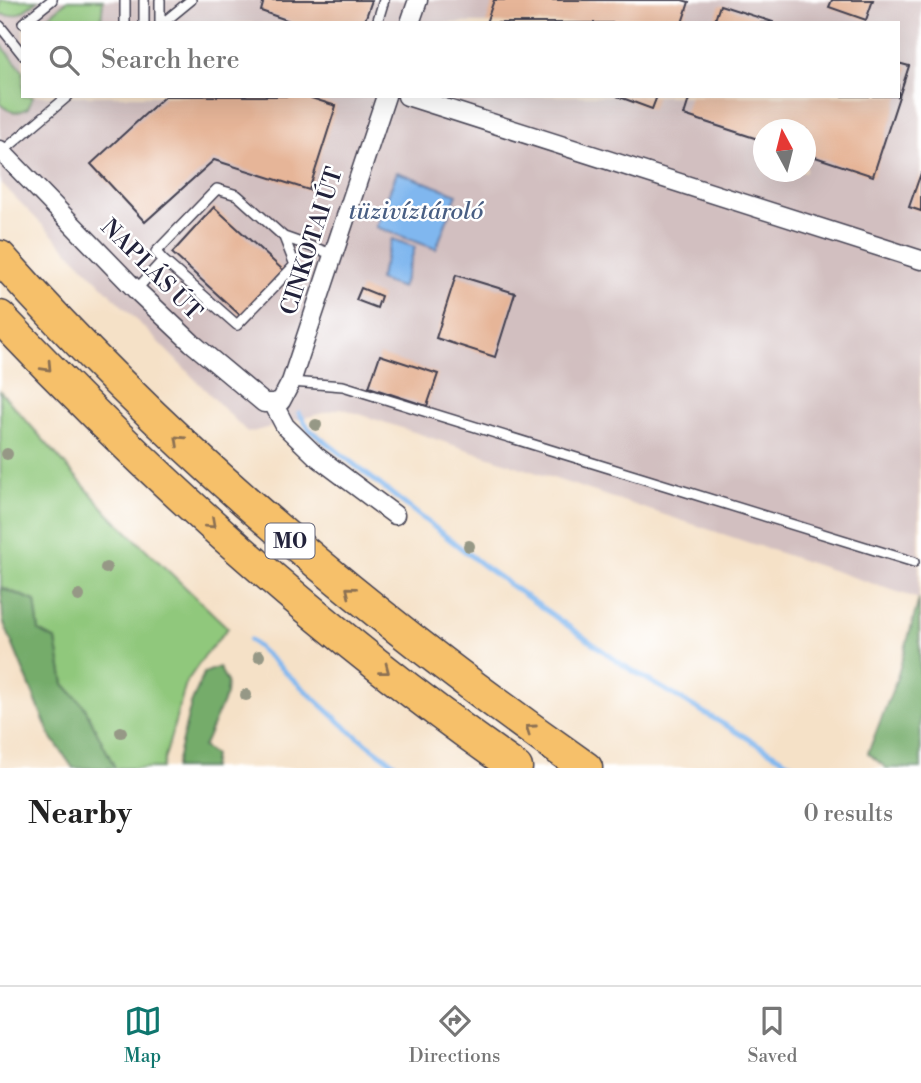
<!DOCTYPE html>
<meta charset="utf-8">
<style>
body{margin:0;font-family:"Libre Bodoni",serif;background:#f6f6f6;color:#222}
.compass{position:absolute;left:753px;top:119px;width:63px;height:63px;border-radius:50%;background:#fff;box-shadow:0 7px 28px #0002;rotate:353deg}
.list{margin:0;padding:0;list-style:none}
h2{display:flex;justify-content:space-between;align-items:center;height:91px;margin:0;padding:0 28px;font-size:30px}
h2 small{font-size:23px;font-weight:400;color:#767676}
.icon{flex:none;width:38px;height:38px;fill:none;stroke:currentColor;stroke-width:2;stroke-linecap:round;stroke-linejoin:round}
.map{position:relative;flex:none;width:921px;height:768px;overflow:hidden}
.search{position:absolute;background:#fff;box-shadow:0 7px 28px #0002;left:21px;right:21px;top:21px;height:77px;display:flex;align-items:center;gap:18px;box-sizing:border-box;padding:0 24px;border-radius:0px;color:#767676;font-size:26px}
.sheet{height:217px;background:#fff}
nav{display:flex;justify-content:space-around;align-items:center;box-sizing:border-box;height:98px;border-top:2px solid #e0e0e0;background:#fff;font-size:19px;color:#767676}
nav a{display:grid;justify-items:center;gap:4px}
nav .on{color:#0f766e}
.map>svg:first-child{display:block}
.industrial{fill:#d2bfc0;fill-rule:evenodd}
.green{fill:#90c87b;stroke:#59755b;stroke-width:2}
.forest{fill:#74ac6b;stroke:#4b6753;stroke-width:2}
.water{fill:#80b7ef;stroke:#516c95;stroke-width:2}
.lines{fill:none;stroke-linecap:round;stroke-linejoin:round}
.stream{stroke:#80b7ef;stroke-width:5}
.building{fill:#e6b598}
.lane-casing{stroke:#423f50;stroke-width:12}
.street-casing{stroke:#423f50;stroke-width:21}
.highway-casing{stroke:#423f50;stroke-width:35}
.lane{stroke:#fff;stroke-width:9}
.street{stroke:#fff;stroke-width:18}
.highway{stroke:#f6c06b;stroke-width:32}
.tree{fill:#969886}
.oneway{stroke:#8c7153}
.labels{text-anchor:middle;stroke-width:5;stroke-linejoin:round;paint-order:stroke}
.shield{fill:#fff;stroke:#646476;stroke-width:2}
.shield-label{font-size:21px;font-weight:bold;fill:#22223b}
.street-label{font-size:23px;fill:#22223b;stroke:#fff}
.water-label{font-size:24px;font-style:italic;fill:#485e83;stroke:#fff}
</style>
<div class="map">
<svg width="921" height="768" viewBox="0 0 921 768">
<rect width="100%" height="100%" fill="#fff"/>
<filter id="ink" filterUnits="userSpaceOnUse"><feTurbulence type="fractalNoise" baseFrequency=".0143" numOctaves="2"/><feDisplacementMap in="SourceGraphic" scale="14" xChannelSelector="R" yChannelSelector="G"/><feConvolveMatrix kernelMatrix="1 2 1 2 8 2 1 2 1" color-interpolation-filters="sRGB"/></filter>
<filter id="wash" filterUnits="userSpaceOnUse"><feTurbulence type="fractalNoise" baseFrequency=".00686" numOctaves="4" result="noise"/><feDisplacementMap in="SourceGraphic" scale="28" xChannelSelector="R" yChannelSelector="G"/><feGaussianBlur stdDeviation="1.57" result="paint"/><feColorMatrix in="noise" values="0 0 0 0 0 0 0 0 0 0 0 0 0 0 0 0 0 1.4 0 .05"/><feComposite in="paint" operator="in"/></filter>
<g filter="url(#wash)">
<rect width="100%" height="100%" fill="#f5e1c7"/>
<path class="industrial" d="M0,0h921l-2,599 -578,-191 -93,25 -248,-251zM23,23h875v73h-875zM764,130h42v42h-42z"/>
<path class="green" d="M0,0h38c-13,10 -21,19 -38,14z
M68,0h35l-2,23h-60z
M0,43l23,28v25h10l-5,12c-11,6 -18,5 -28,-4z
M0,391l109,123 119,114 -23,27 -19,28 -24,85h-47l-31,-62 -20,-22 -8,-44 -17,-9 -4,-30 -34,-14z"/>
<path class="forest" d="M1,588l34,13 4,30 17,9 8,44 20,22 31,62h-42l-23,-33 -47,-114z
M919,599l2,169h-35l-18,-15 29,-75z
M219,667l8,15 -1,13 -23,52 11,8 -2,13h-37l16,-64 13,-31z"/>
<path class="water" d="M397,172l60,22 -21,55 -60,-22z
M392,239l23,8 -13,41 -23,-8z"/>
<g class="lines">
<path class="stream" d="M299,413l10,16 176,138 138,98 175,103
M250,640l100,91 50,37"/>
</g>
<g id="blocks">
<path class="building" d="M264,0h108l-8,23h-69l-34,-12z
M494,0h188l7,2 -7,21h-196z
M832,0h41l-7,20 -37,-13z
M720,5l53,17v1h-59z
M898,63l11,3 -36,110 -67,-22v-24h-42v11l-80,-26 6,-19h208z
M165,96h140l31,10 -27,84 -95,-30 -69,62 -54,-58z
M617,96h40l-5,13z
M921,173v38l-12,-4z
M214,207l69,63 -42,46 -69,-63z
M456,275l59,18 -20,64 -59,-19z
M361,288l20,8 -4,12 -21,-8z
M380,355l58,19 -11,32 -58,-19z"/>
</g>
</g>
<g filter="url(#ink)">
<use href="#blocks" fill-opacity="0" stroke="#423f50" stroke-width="2"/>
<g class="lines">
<g class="lane-casing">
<path id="lane" d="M23,23l29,-23
M125,23v-23
M144,23v-23
M160,23v-23
M163,23l28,-23
M377,23l7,-23
M0,26l23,29
M2,152l66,-56
M163,260l-7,-8 61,-63 20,6 47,42 48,17
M136,290l27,-30 74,65 58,-60 -11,-28
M291,382l52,4 571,176"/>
</g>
<g class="street-casing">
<path id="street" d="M410,23l8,-23
M407,96l514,164
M0,150l136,140 56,53 72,60h9l8,-2 10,-19 95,-286
M273,403l12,23 31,30 79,59"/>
</g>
<g class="highway-casing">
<path id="highway" d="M0,257c173,195 373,362 586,511
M0,317c157,166 328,320 516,451"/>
</g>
<use href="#lane" class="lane"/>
<use href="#street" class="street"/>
<use href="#highway" class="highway"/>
</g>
<g class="tree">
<circle cx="316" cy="425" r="6"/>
<circle cx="7" cy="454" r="6"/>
<circle cx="469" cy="546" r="6"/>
<circle cx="106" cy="568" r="6"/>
<circle cx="79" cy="596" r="6"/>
<circle cx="259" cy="656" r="6"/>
<circle cx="246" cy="695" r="6"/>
<circle cx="121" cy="732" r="6"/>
</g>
<defs><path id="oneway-chevron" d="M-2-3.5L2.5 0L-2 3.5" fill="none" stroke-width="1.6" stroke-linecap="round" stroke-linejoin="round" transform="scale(1.75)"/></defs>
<g class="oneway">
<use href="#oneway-chevron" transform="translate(47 367) rotate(47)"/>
<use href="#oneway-chevron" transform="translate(179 440) rotate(-137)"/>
<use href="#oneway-chevron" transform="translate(211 524) rotate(42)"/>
<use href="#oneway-chevron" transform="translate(350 591) rotate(-141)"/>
<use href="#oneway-chevron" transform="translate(385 670) rotate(38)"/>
<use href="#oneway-chevron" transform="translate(530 729) rotate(-145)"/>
</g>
</g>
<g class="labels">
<rect class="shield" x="265.5" y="523.5" width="49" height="35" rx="5"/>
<g class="shield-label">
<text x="290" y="548">M0</text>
</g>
<g class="street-label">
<text transform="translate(311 241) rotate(-72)" y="8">CINKOTAI ÚT</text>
<text transform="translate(152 269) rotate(45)" y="8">NAPLÁS ÚT</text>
</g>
<g class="water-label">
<text x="416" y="219">tüzivíztároló</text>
</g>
</g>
</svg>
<svg class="compass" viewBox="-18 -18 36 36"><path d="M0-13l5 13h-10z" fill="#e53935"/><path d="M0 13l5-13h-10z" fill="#767676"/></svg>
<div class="search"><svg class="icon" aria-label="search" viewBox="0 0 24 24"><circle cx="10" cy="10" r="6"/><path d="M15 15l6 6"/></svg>Search here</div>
</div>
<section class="sheet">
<h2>Nearby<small>0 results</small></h2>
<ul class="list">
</ul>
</section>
<nav>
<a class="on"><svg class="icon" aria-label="map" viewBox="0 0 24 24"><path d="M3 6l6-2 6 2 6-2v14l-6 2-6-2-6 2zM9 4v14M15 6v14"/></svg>Map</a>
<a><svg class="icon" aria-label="directions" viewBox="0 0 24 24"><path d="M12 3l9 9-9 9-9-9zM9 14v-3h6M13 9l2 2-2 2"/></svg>Directions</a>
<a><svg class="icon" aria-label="saved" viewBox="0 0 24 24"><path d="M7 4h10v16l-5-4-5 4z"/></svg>Saved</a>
</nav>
